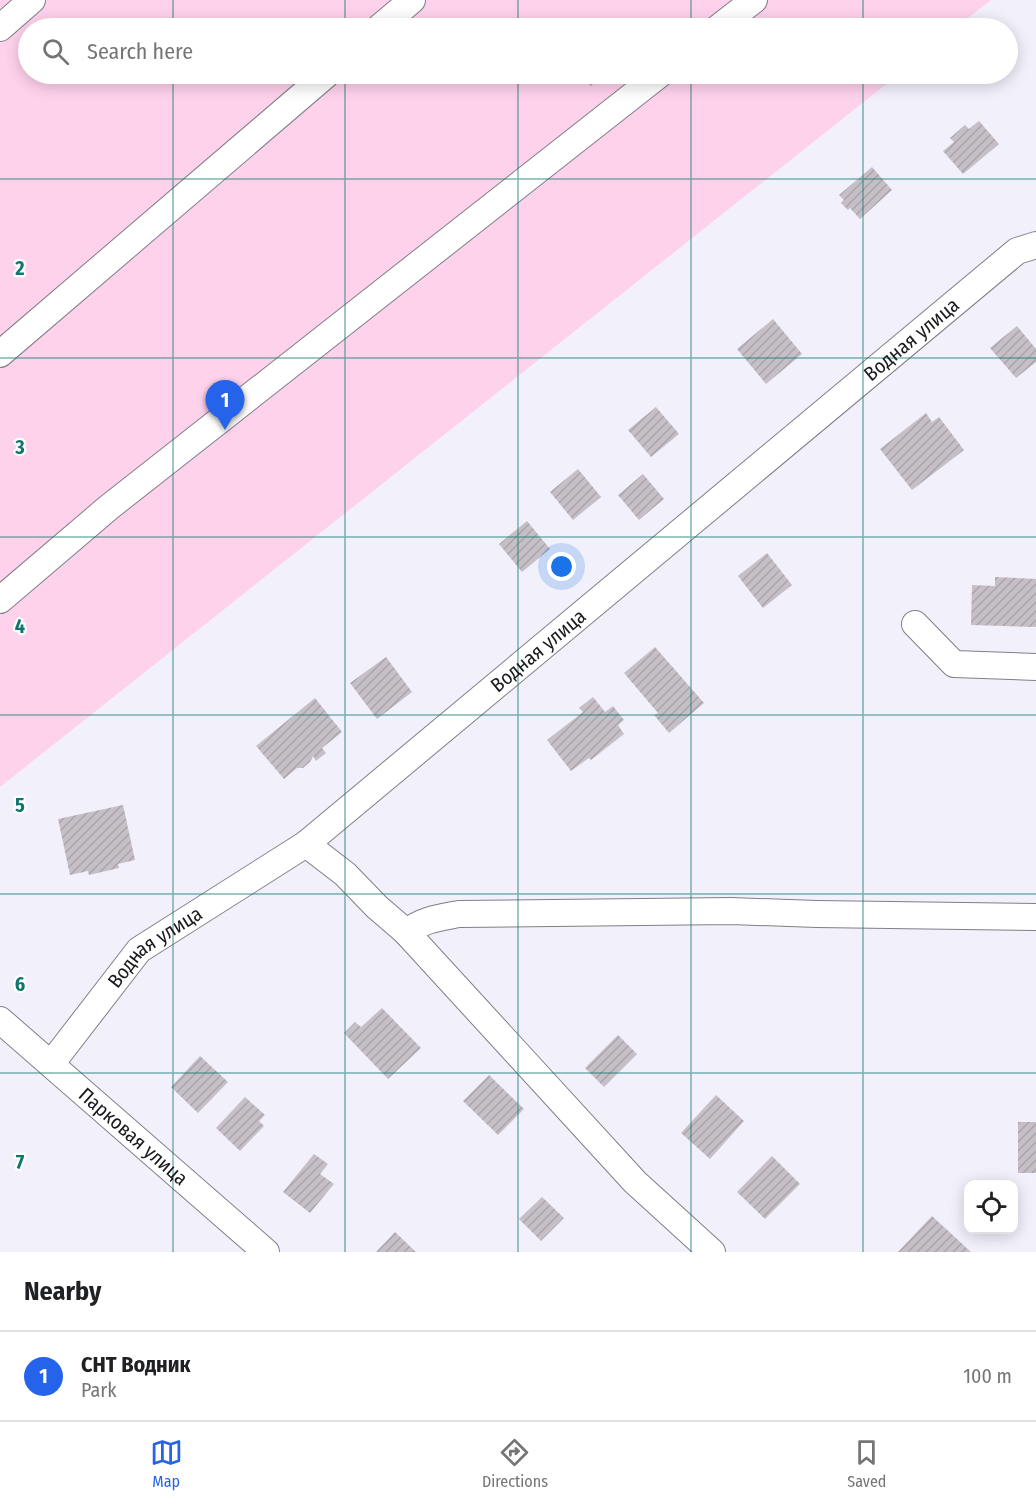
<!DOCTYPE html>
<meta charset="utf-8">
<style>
body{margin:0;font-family:"Fira Sans Condensed",sans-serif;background:#f6f6f6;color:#202124}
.controls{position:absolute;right:18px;bottom:18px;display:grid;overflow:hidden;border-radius:12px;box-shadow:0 3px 15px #0003}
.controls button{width:54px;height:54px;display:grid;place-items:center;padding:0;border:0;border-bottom:2px solid #e0e0e0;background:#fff;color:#202124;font:30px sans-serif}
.you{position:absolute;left:562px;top:567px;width:21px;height:21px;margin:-15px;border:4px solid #fff;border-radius:50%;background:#1a73e8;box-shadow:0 0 0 9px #1a73e833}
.badge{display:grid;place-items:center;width:39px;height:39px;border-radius:50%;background:#2563eb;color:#fff;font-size:20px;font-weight:700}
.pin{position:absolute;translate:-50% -50px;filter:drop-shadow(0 2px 3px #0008)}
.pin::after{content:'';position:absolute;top:32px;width:21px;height:18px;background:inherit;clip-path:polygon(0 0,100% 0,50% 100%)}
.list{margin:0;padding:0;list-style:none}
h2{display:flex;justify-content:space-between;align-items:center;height:78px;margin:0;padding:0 24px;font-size:26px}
h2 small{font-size:20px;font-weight:400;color:#757577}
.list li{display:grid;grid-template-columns:39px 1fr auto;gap:18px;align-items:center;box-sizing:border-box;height:90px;padding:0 24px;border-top:2px solid #e0e0e0}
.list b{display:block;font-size:22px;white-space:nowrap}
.list p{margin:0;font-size:20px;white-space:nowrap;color:#757577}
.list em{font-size:20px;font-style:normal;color:#757577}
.icon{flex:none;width:33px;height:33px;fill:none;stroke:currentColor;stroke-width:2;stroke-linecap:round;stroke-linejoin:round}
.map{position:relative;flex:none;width:1036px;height:1252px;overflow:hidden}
.search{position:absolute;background:#fff;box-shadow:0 3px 15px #0003;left:18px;right:18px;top:18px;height:66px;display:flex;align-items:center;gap:15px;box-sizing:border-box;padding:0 21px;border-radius:33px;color:#757577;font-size:22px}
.sheet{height:168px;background:#fff}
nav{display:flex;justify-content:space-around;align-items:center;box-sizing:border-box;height:84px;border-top:2px solid #e0e0e0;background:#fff;font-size:16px;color:#757577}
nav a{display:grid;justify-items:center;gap:3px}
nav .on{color:#2563eb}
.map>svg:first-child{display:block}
.green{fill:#ffd2ec}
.building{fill:url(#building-hatch)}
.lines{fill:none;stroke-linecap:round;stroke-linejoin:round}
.minor-casing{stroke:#807e88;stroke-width:28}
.minor{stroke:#fff;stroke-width:26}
.grid{fill:none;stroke:#0f766e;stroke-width:1.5;stroke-opacity:0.55}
.labels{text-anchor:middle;stroke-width:4.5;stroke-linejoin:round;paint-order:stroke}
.street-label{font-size:20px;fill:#1b1b1f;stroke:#fff}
.grid-label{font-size:20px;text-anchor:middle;font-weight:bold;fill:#0f766e;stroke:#fff;stroke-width:4.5;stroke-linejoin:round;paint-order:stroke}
</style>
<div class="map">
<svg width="1036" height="1252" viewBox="0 0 1036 1252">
<defs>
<pattern id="building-hatch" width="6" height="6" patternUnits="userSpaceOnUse" patternTransform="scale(1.5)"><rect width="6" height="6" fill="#c6bfc8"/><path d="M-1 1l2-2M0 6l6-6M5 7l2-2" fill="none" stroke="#aaa4ab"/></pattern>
</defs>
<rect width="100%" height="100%" fill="#f2f0fb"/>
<path class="green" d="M0,0h991l-36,28h-927v46h871l-899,713z"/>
<path class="building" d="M578,74h26l-13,12z
M979,121l20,23 -36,30 -20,-23 11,-9 -4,-4 15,-13 4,4z
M872,167l20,23 -32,29 -10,-11 -2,2 -7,-7 3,-3 -5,-5z
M773,319l29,35 -36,30 -29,-35z
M1017,326l19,23v13l-20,16 -26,-30z
M656,407l23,27 -28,23 -23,-27z
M926,413l6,9 7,-5 25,33 -52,40 -32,-41z
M578,469l23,28 -28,23 -23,-28z
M643,474l21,25 -25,21 -21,-25z
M527,521l23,28 -28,23 -23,-28z
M767,553l25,32 -29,23 -25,-32z
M995,577l41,2v48l-65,-2 1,-40 23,1z
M655,647l49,56 -35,30 -15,-18 4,-2 -34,-40z
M386,657l26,35 -35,27 -27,-36z
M593,697l12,15 8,-6 11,14 -6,5 6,9 -33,26 -2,-2 -18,13 -24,-31 36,-28 -4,-4z
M315,698l27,34 -20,16 4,5 -10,8 -3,-5 -3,6 -7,6h-6l-13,11 -28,-33z
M123,805l12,55 -17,4 1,4 -30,7 -1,-4 -18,4 -12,-56z
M382,1008l39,40 -33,31 -44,-46 11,-11 6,5z
M618,1035l19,19 -33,33 -19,-19z
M200,1056l28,26 -30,31 -27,-26z
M489,1075l35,34 -26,26 -35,-34z
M716,1095l28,26 -34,38 -29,-26z
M245,1097l20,18 -6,6 5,5 -24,25 -24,-23z
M1018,1122h18v51h-18z
M314,1154l14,10 -8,10 14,10 -24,29 -27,-21z
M772,1156l28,28 -35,35 -28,-27z
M542,1197l22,21 -23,23 -22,-22z
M932,1216l39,36h-73z
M395,1232l21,20h-40z"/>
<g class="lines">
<g class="minor-casing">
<g id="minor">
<path d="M0,28l32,-28"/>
<path d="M379,28l33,-28"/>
<path d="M718,28l36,-28"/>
<path d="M0,354l327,-280"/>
<path d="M0,600l108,-92 552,-434"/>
<path d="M915,624l39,40 82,3"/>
<path d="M306,844l39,30 32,33 29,25 229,250 77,70"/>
<path d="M406,932c19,-13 32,-14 53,-18l272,-3 86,3 219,3"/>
<path id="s1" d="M0,1020l266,232"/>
<path id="s2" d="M51,1064l88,-114 167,-106 711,-593 19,-6"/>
</g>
</g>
<use href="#minor" class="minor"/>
</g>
<path class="grid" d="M173,0v28M345,0v28M518,0v28M691,0v28M863,0v28M173,74v1178M345,74v1178M518,74v1178M691,74v1178M863,74v1178M0,179h1036M0,358h1036M0,537h1036M0,715h1036M0,894h1036M0,1073h1036"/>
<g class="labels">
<g class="street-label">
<text dy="7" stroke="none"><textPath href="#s2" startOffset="1130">Водная улица</textPath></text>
<text dy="7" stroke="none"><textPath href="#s2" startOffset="644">Водная улица</textPath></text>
<text dy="7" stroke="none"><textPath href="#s2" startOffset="158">Водная улица</textPath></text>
<text dy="7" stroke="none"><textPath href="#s1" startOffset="177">Парковая улица</textPath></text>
</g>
</g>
<g class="grid-label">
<text x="20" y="275">2</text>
<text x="20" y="454">3</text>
<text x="20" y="633">4</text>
<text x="20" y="812">5</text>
<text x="20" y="991">6</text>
<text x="20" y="1169">7</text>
</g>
</svg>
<div class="controls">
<button><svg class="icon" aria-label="locate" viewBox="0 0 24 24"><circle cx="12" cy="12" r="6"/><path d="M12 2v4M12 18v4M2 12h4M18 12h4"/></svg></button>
</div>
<div class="you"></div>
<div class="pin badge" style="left:225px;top:430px">1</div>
<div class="search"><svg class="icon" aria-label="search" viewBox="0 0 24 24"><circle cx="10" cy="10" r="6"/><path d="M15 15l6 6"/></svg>Search here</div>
</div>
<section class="sheet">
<h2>Nearby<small></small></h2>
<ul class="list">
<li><span class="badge">1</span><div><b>СНТ Водник</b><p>Park</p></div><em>100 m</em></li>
</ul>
</section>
<nav>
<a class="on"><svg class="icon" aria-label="map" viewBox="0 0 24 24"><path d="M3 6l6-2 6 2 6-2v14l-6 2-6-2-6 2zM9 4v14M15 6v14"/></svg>Map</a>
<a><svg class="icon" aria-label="directions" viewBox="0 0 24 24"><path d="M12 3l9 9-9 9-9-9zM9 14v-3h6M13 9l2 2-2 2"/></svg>Directions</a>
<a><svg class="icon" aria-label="saved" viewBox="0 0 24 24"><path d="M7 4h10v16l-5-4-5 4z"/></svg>Saved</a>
</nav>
